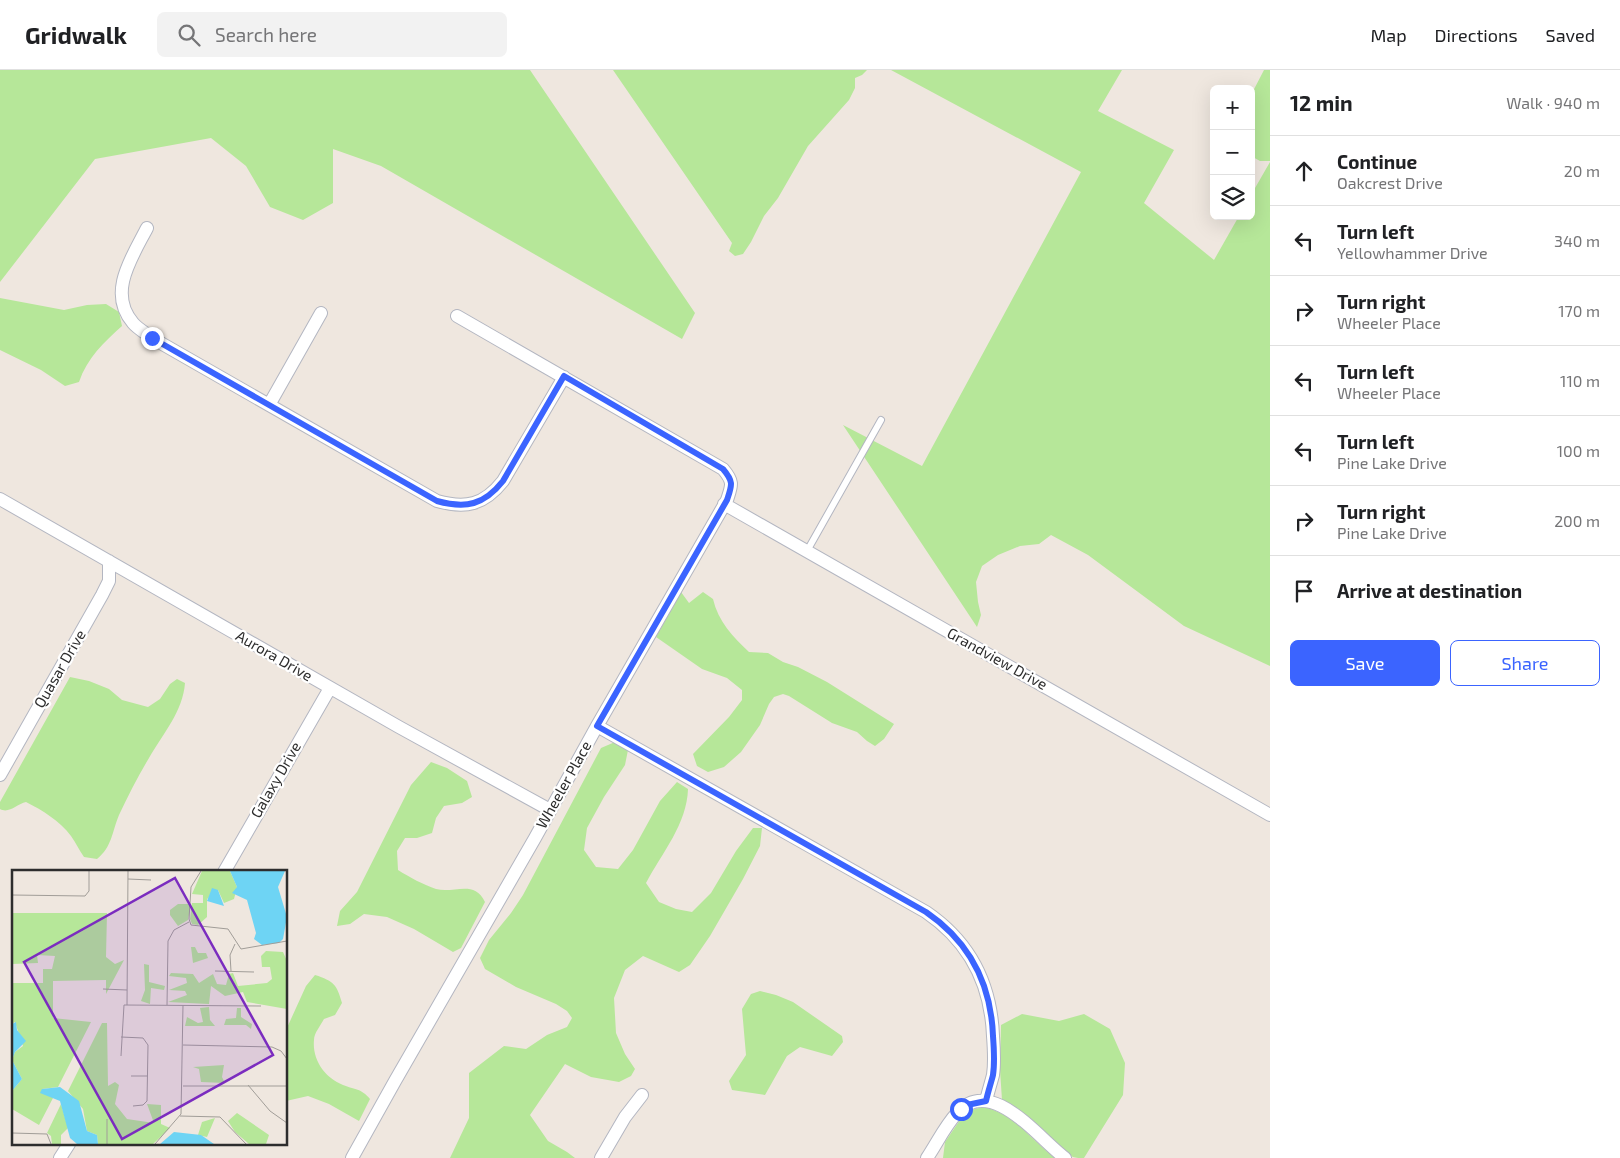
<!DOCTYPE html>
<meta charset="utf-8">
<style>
body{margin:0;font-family:"Exo 2",sans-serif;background:#f2f2f2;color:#202124}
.controls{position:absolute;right:15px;top:15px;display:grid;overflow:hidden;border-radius:8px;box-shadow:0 5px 20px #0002}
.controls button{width:45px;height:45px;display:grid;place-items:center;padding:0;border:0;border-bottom:1px solid #e0e0e0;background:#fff;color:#202124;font:25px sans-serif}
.stop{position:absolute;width:15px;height:15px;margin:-11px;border:4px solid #3b64ff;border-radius:50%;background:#fff}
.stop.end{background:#3b64ff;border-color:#fff;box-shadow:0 1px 5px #0008}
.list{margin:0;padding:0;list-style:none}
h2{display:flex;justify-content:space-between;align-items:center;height:65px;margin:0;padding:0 20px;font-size:21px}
h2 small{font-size:16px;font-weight:400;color:#757577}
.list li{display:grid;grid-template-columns:32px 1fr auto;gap:15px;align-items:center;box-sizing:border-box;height:70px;padding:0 20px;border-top:1px solid #e0e0e0}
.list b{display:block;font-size:19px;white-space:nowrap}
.list p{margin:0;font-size:16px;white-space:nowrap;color:#757577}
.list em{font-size:16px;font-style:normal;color:#757577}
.actions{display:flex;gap:10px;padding:15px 20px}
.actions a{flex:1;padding:11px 0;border:1px solid #3b64ff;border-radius:8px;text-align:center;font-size:18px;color:#3b64ff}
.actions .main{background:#3b64ff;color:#fff}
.icon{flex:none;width:28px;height:28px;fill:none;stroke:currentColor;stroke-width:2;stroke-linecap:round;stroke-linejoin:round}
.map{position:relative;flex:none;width:1270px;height:1088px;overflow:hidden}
header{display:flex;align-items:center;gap:30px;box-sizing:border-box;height:70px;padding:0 25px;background:#fff;border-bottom:1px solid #e0e0e0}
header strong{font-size:24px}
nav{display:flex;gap:28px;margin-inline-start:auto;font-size:18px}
.search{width:350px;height:45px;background:#f2f2f2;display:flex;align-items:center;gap:12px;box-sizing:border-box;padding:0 18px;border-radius:8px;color:#757577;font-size:19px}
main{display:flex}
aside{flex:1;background:#fff}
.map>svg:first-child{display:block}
.green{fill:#b6e799}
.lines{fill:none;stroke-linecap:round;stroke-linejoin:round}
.lane-casing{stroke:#b3b6c1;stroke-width:8}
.street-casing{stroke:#b3b6c1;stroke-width:14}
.lane{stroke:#fff;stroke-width:6}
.street{stroke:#fff;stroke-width:12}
.route{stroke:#3b64ff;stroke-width:6}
.labels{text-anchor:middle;stroke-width:4.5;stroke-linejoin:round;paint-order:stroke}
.street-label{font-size:15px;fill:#2d2d2d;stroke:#fff}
.inset-road{fill:none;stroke:#a19d98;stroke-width:1}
.view{fill:#7b2cbf;fill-opacity:0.15;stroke:#7b2cbf;stroke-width:2.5}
.inset-edge{fill:none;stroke:#2d2d2d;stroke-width:2.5}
</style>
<header>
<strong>Gridwalk</strong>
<div class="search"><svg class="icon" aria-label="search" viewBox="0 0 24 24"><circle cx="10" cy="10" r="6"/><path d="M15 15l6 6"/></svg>Search here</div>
<nav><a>Map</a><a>Directions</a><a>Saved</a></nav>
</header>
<main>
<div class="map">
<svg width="1270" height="1088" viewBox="0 0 1270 1088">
<rect width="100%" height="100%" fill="#efe7df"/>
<path class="green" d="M0,0h530l165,243 -13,26 -301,-173 -48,-17v54l-30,17 -33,-13 -24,-41 -35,-28 -116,21 -95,123z
M613,0h254l-5,5 -7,3v10l-6,12 -41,46 -30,52 -14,18 -13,26 -8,12 -8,2 -6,-5 3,-8z
M891,0h231l-24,41 76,39 -30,53 70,57 25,-44h12v-21l19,-33v504l-86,-40 -96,-71 -37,-20 -12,9 -19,2 -22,9 -16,11 -6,16 2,20 3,13 -4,12 -134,-202 79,41 159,-294z
M1264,0h6v91h-10l-9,-5v-61z
M0,228l64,12 23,-5 19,-1 13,8 3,14c-18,16 -35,32 -43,56l-14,4 -24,-16 -41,-20z
M681,522l8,11 14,-11 10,7c5,22 20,38 36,53l19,1 15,9 15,5 29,15 67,42 -10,15 -9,7 -8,-5 -10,-9 -25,-9 -43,-27 -6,-2 -9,3 -5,7 -9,21 -19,27 -17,15 -16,5 -11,-6 -4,-12 36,-37 13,-17v-10l-15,-12 -25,-9 -46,-32z
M70,607l19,4 20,8 13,11 26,7 12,-8 10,-15 7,-5 8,4c-2,28 -22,51 -36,75 -11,18 -21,38 -30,57 -7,17 -7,32 -22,44l-13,-2c-5,-7 -8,-14 -13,-21 -11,-15 -29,-26 -45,-34 -9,2 -17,12 -26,7v-7z
M615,672l13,8 -3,15 -21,32 -17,31 -3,22 12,17 22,2 15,-19 27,-49 17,-19 11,7c-1,35 -26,64 -42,94l13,19 17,7 16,3 19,-19 25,-42 17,-23h9l-2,18 -17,33 -33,57 -20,29 -11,7 -36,-16 -18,14 -11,28 2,35 9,21 10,15 -4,7 -12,6 -28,-5 -26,-13 -35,51 18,26 19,11 8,6h-125l19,-40v-45l35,-27 22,3 21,-14 20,-8 5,-9 -5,-7 -11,-7 -40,-17 -31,-18 -5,-11 9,-18 22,-27 12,-18 78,-147z
M431,692l16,6 20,13 5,16 -10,6 -18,3 -8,12 -4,15 -15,5h-12l-8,13 1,19c11,7 26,15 38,19 18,5 38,-10 49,13l-24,46 -8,4 -39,-23 -27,-12 -23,-3 -14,10 -13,2 3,-15 17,-19 54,-107z
M315,905c19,6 22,10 27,28l-7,12 -11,4c-3,6 -10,14 -10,21 -2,20 11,38 29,45 12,5 18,3 27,14l-11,22 -30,-17 -21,-8 -22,5v-71l20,-44z
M760,921l16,4 17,7 49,34 1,6 -11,14 -32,-9 -13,9 -22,39 -33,-5 -3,-9 17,-26 -4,-46 9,-15z
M1022,944l37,7 25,-7 26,15 15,34 -2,32 -39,63c-4,0 -8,0 -11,-1 -27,-15 -43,-44 -71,-57l-2,-30 1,-45z
M983,1037c31,6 48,33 72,51h-112l2,-16 17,-25 9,-7z"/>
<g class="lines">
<g class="lane-casing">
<path id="lane" d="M807,481l74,-131"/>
</g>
<g class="street-casing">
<path id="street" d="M147,158c-15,29 -40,65 -14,95 5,6 13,10 19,15l285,163c29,8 47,4 66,-20l61,-104
M269,335l52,-92
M0,429l399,228 151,83
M724,434l546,311
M597,656l329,186c44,30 65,71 67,124 1,13 2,26 0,39 -2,8 -5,17 -7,26
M0,705l102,-180 7,-14v-20
M224,802l106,-184
M60,1088l9,-14
M352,1088l43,-77 140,-243 62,-112 130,-226c5,-15 7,-18 -4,-31l-266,-153
M601,1088l24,-41 17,-22
M927,1088c10,-15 18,-32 30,-45 34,-39 82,26 108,45"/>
</g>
<use href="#lane" class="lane"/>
<use href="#street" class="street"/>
</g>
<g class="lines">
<path class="route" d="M152,268l285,163c29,8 47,4 66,-20l61,-105 159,93c11,13 9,16 4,31l-130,226 329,186c44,30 65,71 67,124 1,13 2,26 0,39 -2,8 -5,17 -7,26l-19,4 -6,4"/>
</g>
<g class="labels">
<g class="street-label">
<text transform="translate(274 586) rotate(30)" y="5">Aurora Drive</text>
<text transform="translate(997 589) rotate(29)" y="5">Grandview Drive</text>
<text transform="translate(60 599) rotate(-60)" y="5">Quasar Drive</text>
<text transform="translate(276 710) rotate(-60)" y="5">Galaxy Drive</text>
<text transform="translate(564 715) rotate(-61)" y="5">Wheeler Place</text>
</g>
</g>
<g transform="translate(12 800)">
<rect width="275" height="275" fill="#efe7df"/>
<path d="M190,1h28l7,16 -3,12 -10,4 -6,-13 -11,9v18l-9,8 -6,-1 -2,-5 2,-16h11v-8l-11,-1zM166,34h13l-3,16 -10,6 -8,-11v-5zM0,43h95l-1,44 9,7 9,-4 -18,34v-14l-53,1v37l38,4 -33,65 -16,2 11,9 -14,27 -27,-16v-18l10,-12 -10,-19 3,-8 8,-6 -8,-24 -3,2v-41h31v-14h9l3,-13 -18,-1 1,8 -26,1zM179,77h4l3,6h8l2,5 -15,5zM254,81l17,1 4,9v48l-40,-7 -4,-10 -18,4 -14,-10 -2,18 -41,-2 19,-7 -2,-4 -16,-1 18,-7 -1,-5 -17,-2 2,-3 22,1 6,9 14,-9 4,10 9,1 3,-11 4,-1 5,13 29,-3 5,-4 -2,-12h-8l-1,-11zM132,94l5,1v17l16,4 -1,4 -13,-2 -1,16 -9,-3 4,-11zM197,137l1,13 5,6h-30l2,-9 11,6 5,-1 -3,-14zM225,138h4v9l11,7 -1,5 -5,-4h-22l2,-6 10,-1zM90,153h5l1,63 7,-4 4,3 -4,19 12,15 27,4 -7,-19 14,1v19l9,4 -17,16h-55l-1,-9 -10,-4 -4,-22 -15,-18zM212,195l-2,12 3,6 -24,-1 -2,-13 -6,-2zM49,234l7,24 -7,7v9h-9l-1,-8 -4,-3zM225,243l32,22 -3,9h-17l-14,-12 -7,-11zM203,248l-8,19 -9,-2 4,-13z" fill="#b6e799"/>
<path d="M218,1h55l-7,16 9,30 -4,22 -4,4 -17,2 -8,-6 2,-6 -9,-33 -15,-7 5,-6zM200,18l6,2 6,16 -17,-5zM4,152l1,8 9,11 -11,11 -3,8 10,19 -10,12v-67zM48,217l19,14 8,30 10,4 1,9h-21l-7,-6 -10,-37 -20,-8 2,-4zM162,262l27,3 13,9h-54z" fill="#6ed4f4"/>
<path class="inset-road" d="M189,1l-10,16 -2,32 2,6 37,4 13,20 46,-8M116,9l23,1M0,25l73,1 4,-5v-20M203,101l39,1M219,101l-1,-16 5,-11M91,119l24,1M115,135l1,-134M155,135l1,-64 6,-11 15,-8M109,167l22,1 5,7 -1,56 -4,4 -10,1M171,175l89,2 9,4 6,8M109,186l3,-51 137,1M119,206h17M236,215l22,26 17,12M171,216h104M168,246l40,1 26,27M0,263l35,1 4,10M95,274v-25M143,274l26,-30 2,-109"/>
<path class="view" d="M163,8l98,177 -151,84 -98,-177z"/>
<rect width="275" height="275" class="inset-edge"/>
</g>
</svg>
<div class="controls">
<button>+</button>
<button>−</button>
<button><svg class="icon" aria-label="layers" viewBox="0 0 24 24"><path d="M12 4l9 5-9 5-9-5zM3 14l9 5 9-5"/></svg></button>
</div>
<div class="stop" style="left:961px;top:1039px"></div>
<div class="stop end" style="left:152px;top:268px"></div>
</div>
<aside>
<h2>12 min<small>Walk · 940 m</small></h2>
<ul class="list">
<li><svg class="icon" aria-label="ahead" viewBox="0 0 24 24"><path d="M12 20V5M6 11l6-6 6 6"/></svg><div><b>Continue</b><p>Oakcrest Drive</p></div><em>20 m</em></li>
<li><svg class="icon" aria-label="left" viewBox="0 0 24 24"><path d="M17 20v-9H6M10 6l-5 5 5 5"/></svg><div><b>Turn left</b><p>Yellowhammer Drive</p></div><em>340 m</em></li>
<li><svg class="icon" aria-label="right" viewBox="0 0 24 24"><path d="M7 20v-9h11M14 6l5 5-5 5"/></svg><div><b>Turn right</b><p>Wheeler Place</p></div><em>170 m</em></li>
<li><svg class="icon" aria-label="left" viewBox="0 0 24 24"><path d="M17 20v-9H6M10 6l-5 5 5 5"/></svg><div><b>Turn left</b><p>Wheeler Place</p></div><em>110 m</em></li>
<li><svg class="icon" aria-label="left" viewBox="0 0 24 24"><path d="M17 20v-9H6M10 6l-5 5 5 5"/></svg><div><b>Turn left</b><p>Pine Lake Drive</p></div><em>100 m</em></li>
<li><svg class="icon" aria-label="right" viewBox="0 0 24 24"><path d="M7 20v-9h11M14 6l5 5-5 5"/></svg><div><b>Turn right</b><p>Pine Lake Drive</p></div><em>200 m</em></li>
<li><svg class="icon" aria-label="arrive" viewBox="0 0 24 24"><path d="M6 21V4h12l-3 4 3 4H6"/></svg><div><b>Arrive at destination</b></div></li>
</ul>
<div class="actions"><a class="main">Save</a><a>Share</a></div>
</aside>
</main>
